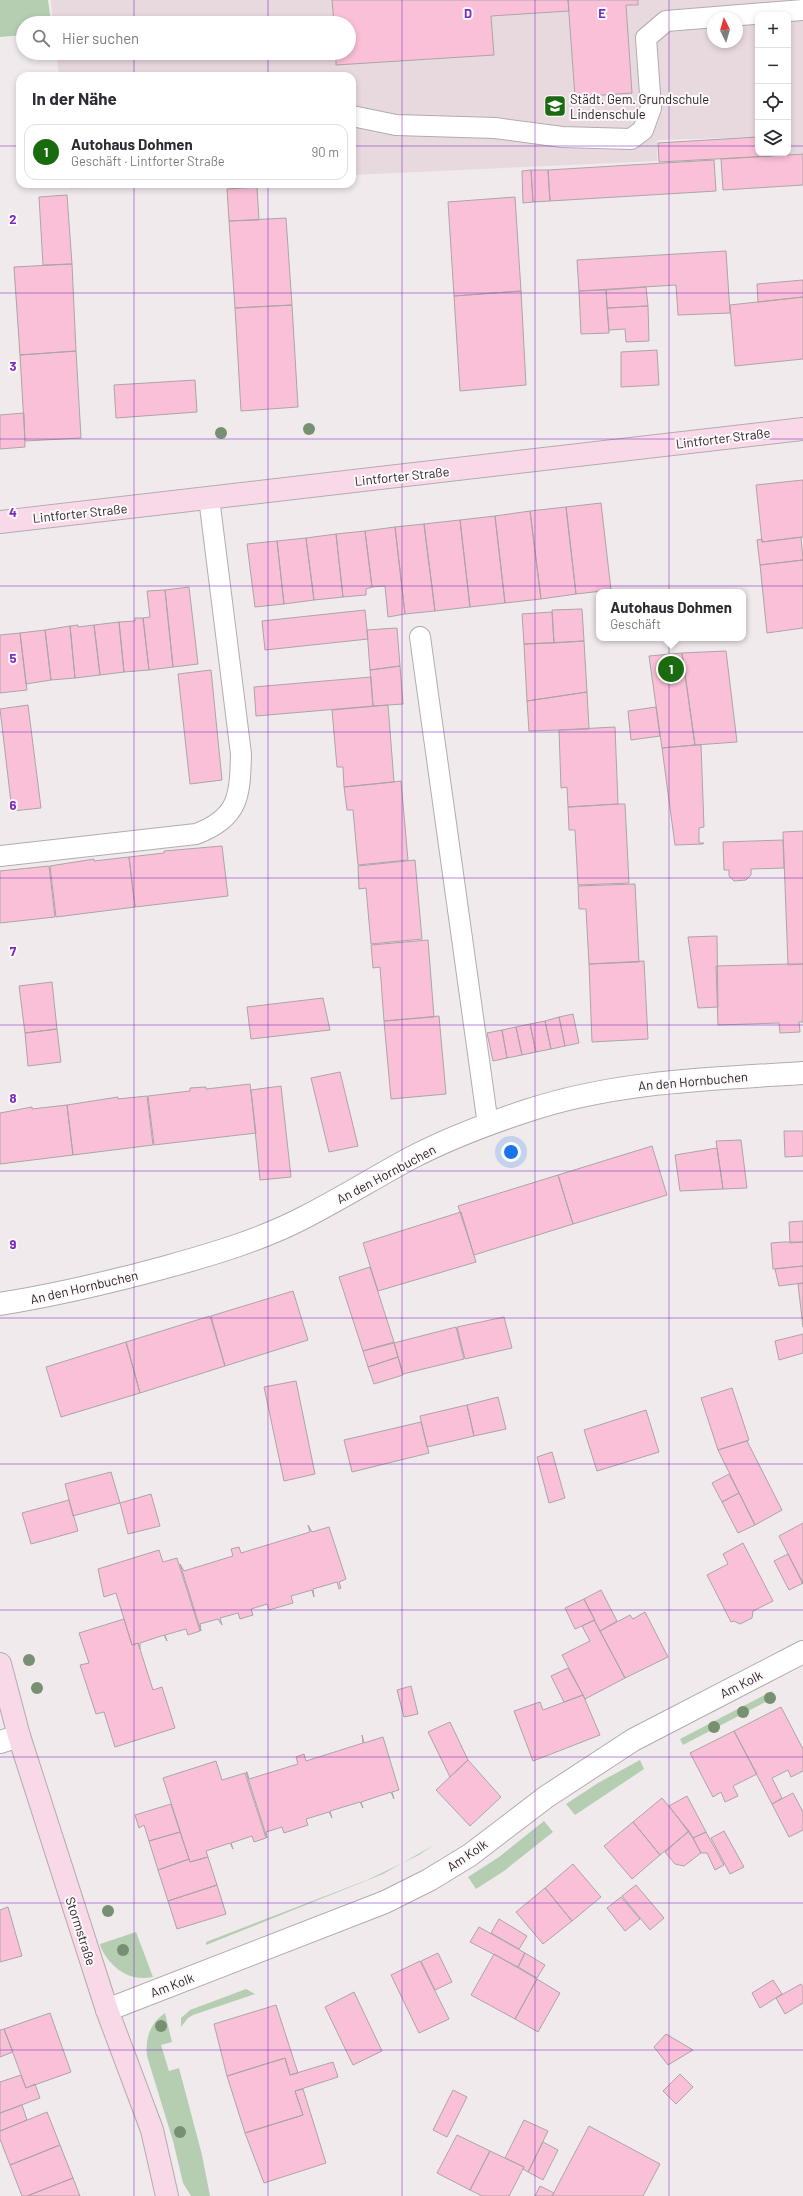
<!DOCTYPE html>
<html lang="de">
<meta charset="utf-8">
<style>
body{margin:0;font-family:Barlow,sans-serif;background:#f2f2f3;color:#2b2b33}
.controls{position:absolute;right:12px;top:12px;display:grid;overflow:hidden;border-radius:8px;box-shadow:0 2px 6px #0003}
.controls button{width:36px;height:36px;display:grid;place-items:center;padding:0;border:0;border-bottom:1px solid #e1e1e2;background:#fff;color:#2b2b33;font:20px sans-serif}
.compass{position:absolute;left:707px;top:12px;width:36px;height:36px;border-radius:50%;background:#fff;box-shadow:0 2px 6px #0003;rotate:355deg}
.you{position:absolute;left:511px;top:1152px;width:14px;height:14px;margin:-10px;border:3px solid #fff;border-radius:50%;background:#1a73e8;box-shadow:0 0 0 6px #1a73e833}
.badge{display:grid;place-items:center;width:26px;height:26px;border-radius:50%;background:#1a6b10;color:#fff;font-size:13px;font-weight:700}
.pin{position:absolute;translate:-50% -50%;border:2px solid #fff;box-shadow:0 1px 4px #0006}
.popup{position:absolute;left:596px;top:589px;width:150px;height:52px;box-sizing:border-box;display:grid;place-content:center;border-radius:8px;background:#fff;filter:drop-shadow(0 1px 3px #0005);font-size:13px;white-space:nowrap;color:#7c7c81}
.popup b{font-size:15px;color:#2b2b33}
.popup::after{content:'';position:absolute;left:50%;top:100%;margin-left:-8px;border:8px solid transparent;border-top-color:#fff}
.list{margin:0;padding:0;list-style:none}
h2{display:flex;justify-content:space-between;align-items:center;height:52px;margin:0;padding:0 16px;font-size:17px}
h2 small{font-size:13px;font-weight:400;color:#7c7c81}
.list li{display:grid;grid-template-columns:26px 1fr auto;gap:12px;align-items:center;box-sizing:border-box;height:56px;margin:0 8px 8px;padding:0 8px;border:1px solid #e1e1e2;border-radius:12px}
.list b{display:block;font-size:15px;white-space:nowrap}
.list p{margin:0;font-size:13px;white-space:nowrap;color:#7c7c81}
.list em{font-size:13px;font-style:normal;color:#7c7c81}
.icon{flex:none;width:22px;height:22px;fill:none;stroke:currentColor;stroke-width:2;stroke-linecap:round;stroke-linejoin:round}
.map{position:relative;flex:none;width:803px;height:2196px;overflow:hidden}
.search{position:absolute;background:#fff;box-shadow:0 2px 6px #0003;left:16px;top:16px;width:340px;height:44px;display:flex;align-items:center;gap:10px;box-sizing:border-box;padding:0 14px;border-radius:22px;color:#7c7c81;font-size:15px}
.panel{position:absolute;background:#fff;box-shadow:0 2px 6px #0003;left:16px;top:72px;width:340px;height:116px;border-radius:12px}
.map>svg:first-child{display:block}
.built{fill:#e8d9de;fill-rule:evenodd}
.green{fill:#b5ceb2}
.building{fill:#fac0d7;stroke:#aca5a7}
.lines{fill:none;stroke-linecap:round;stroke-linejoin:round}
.lane-casing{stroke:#b2acae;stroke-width:22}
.street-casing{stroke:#b2acae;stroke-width:24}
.secondary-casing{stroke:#b2acae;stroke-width:24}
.lane{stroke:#fff;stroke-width:20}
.street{stroke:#fff;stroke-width:22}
.secondary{stroke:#f9d9e8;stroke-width:22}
.tree{fill:#779072}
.grid{fill:none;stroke:#7b2cbf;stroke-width:1;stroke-opacity:0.55}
.labels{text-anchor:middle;stroke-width:4;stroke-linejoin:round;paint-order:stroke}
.poi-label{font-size:13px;fill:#211f20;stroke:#fff8fa;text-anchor:start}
.street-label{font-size:13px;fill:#211f20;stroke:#fff8fa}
.grid-label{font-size:13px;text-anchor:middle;font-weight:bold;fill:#7b2cbf;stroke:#fff8fa;stroke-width:4;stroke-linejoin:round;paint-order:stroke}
</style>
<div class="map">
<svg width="803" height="2196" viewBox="0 0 803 2196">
<rect width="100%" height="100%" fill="#f1eaed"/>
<path class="built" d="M51,0h752v153l-30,2v-2h15v-138h-30v122l-101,3v21l-305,14v-99h-293l-3,-23h293v-30h-296zM713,18h24v24h-24z
M70,184h104l-104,5z"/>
<path class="green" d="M0,0h48l3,23h-28v12l-23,2z
M772,1691l3,6 -92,48 -3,-6z
M640,1760l4,9 -69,46 -9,-11 32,-21z
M544,1821l9,11 -49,39 -28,18 -8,-12 31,-20z
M434,1845l-51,29 -177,71v-3l161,-62 52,-25z
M136,1932l17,45c-24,5 -42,-9 -52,-29l-1,-4z
M246,1989l9,5 -62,21 -5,3 -7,9v-9l9,-8z
M165,2013l7,29 -11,3 8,26 10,-3 23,87 8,41h-19l-8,-13 -10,-42 -26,-85c-2,-17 3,-33 18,-43z"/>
<path class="building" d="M332,0h236l1,11 -78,5 3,39 -158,10v-12h13v-30h-15z
M568,0h70v5h-12l6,88 -57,4z
M758,137v16h14v3l-113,6 -1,-19z
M803,154v31l-80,5 -2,-31z
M714,160l2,31 -166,10 -2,-31z
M531,170l2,32 -10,1 -1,-32z
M531,170h17l2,31 -17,1z
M257,187l2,33 -30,1 -2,-32z
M67,195l5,69 -29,1 -4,-68z
M515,197l6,94 -67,5 -6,-94z
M286,218l6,87 -57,3 -6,-87z
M726,251l4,62 -52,2 -2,-30 -97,6 -2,-31z
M72,264l4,87 -56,4 -6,-88z
M803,280v17l-45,5 -1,-18z
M646,287l2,19 -41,2 -1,-18z
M606,290l3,43 -28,1 -2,-43z
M521,291l5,94 -66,6 -6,-95z
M803,297v62l-68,7 -5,-61z
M292,305l6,102 -57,4 -6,-103z
M648,306l1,35 -23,1 -1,-13 -16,1 -2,-22z
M657,350l2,35 -38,2v-35z
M76,351l5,87 -56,3 -5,-86z
M195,380l2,32 -81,6 -2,-33z
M24,413l1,34 -25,2v-34z
M803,480v57l-41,5 -6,-57z
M601,503l10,87 -35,4 -10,-87z
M566,507l10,87 -35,5 -11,-88z
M530,511l11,88 -36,4 -10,-87z
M495,516l10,87 -35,4 -10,-87z
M460,520l10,87 -35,4 -11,-87z
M424,524l11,87 -30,3 -10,-87z
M395,527l10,87 -17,3 -3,-31 -13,1 -7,-56z
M365,531l7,56 -6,2v6l-23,2 -7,-63z
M336,534l7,63 -29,3 -8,-62z
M801,537l2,23 -43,5 -3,-25 5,-1v3z
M306,538l8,62 -30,4 -7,-63z
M277,541l7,63 -29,3 -8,-63z
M803,560v68l-36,5 -7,-68z
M189,587l9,77 -25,3 -8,-77z
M165,590l8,77 -24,3 -6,-52 7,-1 -3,-26z
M582,609l2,32 -30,2 -2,-33z
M365,610l3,29 -103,11 -3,-29z
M552,612l2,31 -30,1 -2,-30z
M135,618h8l6,52 -25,2 -5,-50 16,-1z
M119,622l5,50 -24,3 -6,-50z
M78,625v2l16,-2 6,50 -25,3 -5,-52z
M70,626l5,52 -24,2 -6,-50z
M397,628l3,38 -30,4 -3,-40z
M45,630l6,50 -25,4 -6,-51z
M20,633l7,57 -27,3v-58z
M584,641l3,51 -60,9 -3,-57z
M726,651l11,91 -42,3 -13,-92z
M682,653l13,92 -33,3 -13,-92z
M400,666l3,38 -30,2 -3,-36z
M211,670l11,110 -32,4 -12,-110z
M371,677l2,29 -117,10 -2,-29z
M587,692l2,37 -60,2 -2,-30z
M28,705l13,103 -29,3 -12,-102z
M388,705l6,77 -50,5 -1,-20h-6l-5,-57z
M656,707l4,29 -29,4 -3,-29z
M615,727l3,77 -50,3 -1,-20 -6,1 -2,-58z
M695,745h6l3,82 -5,1v15h5l-1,1 -28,1 -13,-97z
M401,781l7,79 -50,5 -5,-55h-6l-3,-23z
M618,804h7l4,79 -51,2 -3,-55h-6l-1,-23z
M803,831v133l-15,1 -5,-133z
M783,840l1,28 -33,1v6l-5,5 -12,1 -5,-5v-6h-5l-1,-28z
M222,846l6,50 -93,11 -6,-50 35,-4v-2z
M129,857l6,50 -79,10 -6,-51 44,-7v2z
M415,860l7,79 -51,5 -5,-56 -7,1 -1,-23z
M49,866l6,51 -55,6v-52z
M635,884l4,78 -50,2 -3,-55h-7l-1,-23z
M717,936l1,71 -20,1 -10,-71z
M428,940l6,77 -50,4 -4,-54 -7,1 -2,-23z
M644,961l4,78 -56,3 -3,-78z
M788,964h15v58h-4l1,10 -20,1 -1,-10 -61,2 -2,-59z
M52,982l5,47 -32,4 -6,-47z
M323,998l7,32 -79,9 -4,-32z
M573,1014l6,29 -14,3 -6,-29z
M439,1016l7,78 -55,5 -7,-78z
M559,1017l6,29 -14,3 -6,-28z
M545,1021l6,28 -15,3 -6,-28z
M530,1024l6,28 -14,3 -6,-28z
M516,1027l6,28 -15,3 -5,-28z
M57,1029l4,33 -33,4 -3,-33z
M502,1030l5,28 -14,3 -6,-28z
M340,1072l18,74 -29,6 -18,-74z
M250,1084l6,49 -102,12 -6,-49 42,-5v-3l16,-1v2z
M281,1086l10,91 -31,3 -9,-90z
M147,1096l6,49 -80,10 -6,-50 51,-8v2z
M67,1105l6,50 -73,9v-51l32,-6v2z
M784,1131h19v25l-18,1z
M741,1140l6,48 -24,1 -7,-48z
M652,1146l15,49 -94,29 -15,-49z
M717,1148l6,41 -43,2 -5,-36z
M558,1175l15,49 -99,31 -16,-49z
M461,1212l15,50 -98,29 -15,-48z
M803,1221v21l-13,1 -1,-21z
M783,1242h20v24l-30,3 -2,-26z
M803,1266v17l-24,3 -4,-17z
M370,1267l24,75 -31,9 -24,-74z
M803,1283v44l-5,-43z
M293,1291l15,49 -83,26 -14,-50z
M210,1316l15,50 -85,27 -14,-51z
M504,1317l8,31 -47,11 -8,-32z
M456,1327l8,32 -61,15 -9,-31z
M803,1334v19l-24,7 -4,-19z
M126,1342l14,51 -79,24 -15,-50z
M394,1343l4,14 -30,10 -5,-16z
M398,1357l5,18 -29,9 -6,-17z
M296,1381l19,93 -31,7 -20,-94z
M732,1388l17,52 -31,10 -17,-52z
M498,1397l8,32 -32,7 -7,-31z
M467,1405l7,31 -47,11 -7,-31z
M646,1410l13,42 -62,19 -13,-41z
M421,1422l8,31 -77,19 -8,-32z
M747,1441l35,69 -27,15 -37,-75z
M552,1452l13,46 -16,5 -12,-46z
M111,1472l9,31 -47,13 -8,-32z
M729,1474l10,19 -17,9 -10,-19z
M739,1493l16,32 -17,8 -16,-31z
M151,1494l9,32 -32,8 -8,-31z
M69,1500l9,31 -47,13 -9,-31z
M803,1523v61l-24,-48z
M308,1525l4,7 17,-5 17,52 -7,3 2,6 -2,1 -2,-7 -24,7 1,8 -2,-7 -21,6 2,7 -24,7 -2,-6 -16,5 2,6 -13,4 -2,-6 -18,5 2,7 -4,-6 -18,5 1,7 -21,-67 4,7 49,-15 -2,-7 8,-2 2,6 69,-21z
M743,1543l30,58 -20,10 -1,7 -12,6 -6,-3 -3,1 -24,-47 21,-11 -5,-10z
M159,1550l4,12 14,-4 23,73 -12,4 -2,-6 -21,6 2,6 -3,-6 -24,8v6l-2,-6 -6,2 -16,-52 -12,4 -6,-28z
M788,1554l15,29 -14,7 -15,-29z
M601,1590l16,31 -17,10 -16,-32z
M584,1599l11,21 -20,9 -10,-21z
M645,1612l23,45 -43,21 -25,-47 30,-16 3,4z
M124,1619l8,26 6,-2 15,47 9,-3 13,41 -60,19 -11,-35 -8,2 -16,-49 9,-2 -10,-30z
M594,1620l31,58 -40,21 -23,-44 28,-14 -8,-15z
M568,1668l15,27 -19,7 -13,-26z
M411,1686l7,28 -14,3 -7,-27z
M583,1695l17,40 -67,26 -19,-50 26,-9 3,8z
M781,1707l22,42v22l-12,6 -3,-7 -16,8 10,20 -10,6 -38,-73z
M450,1722l18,38 -18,17 -22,-45z
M734,1731l23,43 -24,12 5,10 -13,6 -4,-10 -8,5 -23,-44z
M362,1735l2,8 19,-6 16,53 -7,2 2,7 -3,-7 -30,10 2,6 -3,-6 -30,9 2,7 -3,-6 -23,7 2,6 -24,8 -2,-6 -16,5 1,6 -21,-66h1l2,7 49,-15 -2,-7 8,-3 2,7 57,-18z
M468,1760l33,37 -31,29 -34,-36z
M216,1761l6,19 23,-7 21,65 -12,4 -2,-6 -21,7 2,6 -3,-6 -24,8 2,6 -18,5 -27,-84z
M793,1793l10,19v18l-14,7 -17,-33z
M687,1796l19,36 -13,6 -24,-32z
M662,1798l27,33 -29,24 -27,-33z
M171,1804l9,28 -31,9 -5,-16 -5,3 -4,-13z
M633,1822l27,33 -28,24 -28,-33z
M689,1831l12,22 -17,13 -9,-2 -10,-12z
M724,1831l20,36 -14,7 -19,-36z
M180,1832l9,27 -31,11 -9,-29z
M706,1832l18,33 -9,5 -8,-17h-6l-8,-15z
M208,1857l9,28 -49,16 -10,-31 31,-11 1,3z
M573,1864l28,33 -29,24 -27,-33z
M217,1885l9,29 -49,15 -9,-28z
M636,1885l28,33 -14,12 -28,-34z
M545,1888l27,33 -29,23 -27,-32z
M621,1897l19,22 -15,12 -18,-23z
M8,1907l14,49 -22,6v-52z
M499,1919l28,17 -8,13 -28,-16z
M479,1927l46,26 -7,14 -48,-25z
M438,1953l14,29 -17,8 -14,-29z
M525,1953l20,12 -8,13 -19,-11z
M494,1954l43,25 -22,40 -44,-24z
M420,1961l29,58 -30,14 -28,-58z
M537,1979l23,14 -22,39 -23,-13z
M773,1980l9,14 -22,14 -8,-15z
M801,1984l2,3v16l-18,11 -9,-16z
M354,1992l28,59 -29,14 -28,-58z
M276,2005l22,68 -8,2 -5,-17 -58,18 -13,-52z
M50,2013l21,59 -45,16 -22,-59z
M4,2029l9,23 -13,5v-27z
M666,2034l27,16 -25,15 -14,-18z
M285,2058l5,17 43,-13 5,15 -43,14 8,24 -58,18 -18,-57z
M680,2074l13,13 -17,17 -13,-13z
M21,2075l5,13 9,-4 5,14 -40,15v-31z
M303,2089l23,74 -62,20 -19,-50 58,-18 -8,-24z
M453,2090l14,7 -20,40 -14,-7z
M22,2105l5,15 -27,11v-18z
M47,2112l13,33 -50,20 -10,-26v-8z
M524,2120l24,11 -20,41 -5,-3 1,-2 -19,-9z
M589,2126l71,38 -17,32h-91z
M457,2135l33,16 -20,39 -33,-17z
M543,2142l15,8 -15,30 -15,-8z
M60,2145l13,33 -46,18h-5l-12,-31z
M490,2151l34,16 -15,29h-27l-12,-6z
M73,2178l7,18h-53z
M540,2186l14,7 -2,3h-17z"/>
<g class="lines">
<g class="lane-casing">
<path id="lane" d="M352,116l44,9 99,3 67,9 69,2 12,-9 8,-22 -5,-70 20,-17 137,-11
M420,637l68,488
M0,856l196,-22c43,-16 44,-38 45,-80l-32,-256"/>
</g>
<g class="street-casing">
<path id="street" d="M0,1304c56,-9 111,-22 166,-37 47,-13 95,-27 139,-50 35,-18 69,-39 104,-58 36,-19 78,-35 117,-48 90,-30 184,-32 277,-38
M0,1742l19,-6
M107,2010l278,-108 44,-22 41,-25 76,-58 87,-57 170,-88"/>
</g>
<g class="secondary-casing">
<path id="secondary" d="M0,522l803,-93
M0,1664l19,72 88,274 45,120 15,66"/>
</g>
<use href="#lane" class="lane"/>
<use href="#street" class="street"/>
<use href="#secondary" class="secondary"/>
</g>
<g class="tree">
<circle cx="309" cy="429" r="6"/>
<circle cx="221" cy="433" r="6"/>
<circle cx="29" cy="1660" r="6"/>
<circle cx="37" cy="1688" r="6"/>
<circle cx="770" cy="1698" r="6"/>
<circle cx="743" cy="1712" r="6"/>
<circle cx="714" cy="1727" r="6"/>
<circle cx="108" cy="1911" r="6"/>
<circle cx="123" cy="1950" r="6"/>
<circle cx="161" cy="2026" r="6"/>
<circle cx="180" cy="2132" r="6"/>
</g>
<path class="grid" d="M134,0v23M268,0v23M402,0v2196M535,0v2196M669,0v2196M134,53v23M268,53v23M0,146h20M352,146h406M788,146h15M134,184v2012M268,184v2012M0,293h803M0,439h803M0,586h803M0,732h803M0,878h803M0,1025h803M0,1171h803M0,1318h803M0,1464h803M0,1610h803M0,1757h803M0,1903h803M0,2050h803"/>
<defs>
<g id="school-square" transform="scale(1.15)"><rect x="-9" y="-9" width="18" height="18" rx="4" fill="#1a6b10" stroke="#fff8fa"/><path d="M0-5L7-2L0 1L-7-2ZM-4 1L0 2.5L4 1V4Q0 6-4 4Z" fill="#fff"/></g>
</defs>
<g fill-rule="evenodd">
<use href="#school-square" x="555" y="106"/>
</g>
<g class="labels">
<g class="poi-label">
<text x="570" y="104">Städt. Gem. Grundschule<tspan x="570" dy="15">Lindenschule</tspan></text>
</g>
<g class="street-label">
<text transform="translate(723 438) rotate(-7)" y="5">Lintforter Straße</text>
<text transform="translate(402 476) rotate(-6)" y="5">Lintforter Straße</text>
<text transform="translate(80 513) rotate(-6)" y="5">Lintforter Straße</text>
<text transform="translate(693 1081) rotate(-5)" y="5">An den Hornbuchen</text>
<text transform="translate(386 1174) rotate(-28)" y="5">An den Hornbuchen</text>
<text transform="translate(84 1287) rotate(-13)" y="5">An den Hornbuchen</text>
<text transform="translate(741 1684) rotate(-27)" y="5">Am Kolk</text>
<text transform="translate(467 1855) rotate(-34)" y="5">Am Kolk</text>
<text transform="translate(81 1931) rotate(72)" y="5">Stormstraße</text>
<text transform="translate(172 1985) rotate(-21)" y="5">Am Kolk</text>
</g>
</g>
<g class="grid-label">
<text x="468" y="18">D</text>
<text x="602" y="18">E</text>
<text x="13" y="224">2</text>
<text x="13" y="371">3</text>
<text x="13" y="517">4</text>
<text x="13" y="663">5</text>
<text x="13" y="810">6</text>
<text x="13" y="956">7</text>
<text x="13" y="1103">8</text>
<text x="13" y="1249">9</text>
</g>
</svg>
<div class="controls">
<button>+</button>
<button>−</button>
<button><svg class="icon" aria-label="locate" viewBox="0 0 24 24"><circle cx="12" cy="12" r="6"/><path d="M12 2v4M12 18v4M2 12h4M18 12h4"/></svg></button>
<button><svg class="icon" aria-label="layers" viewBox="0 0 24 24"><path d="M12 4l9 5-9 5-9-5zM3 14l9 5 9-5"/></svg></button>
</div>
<svg class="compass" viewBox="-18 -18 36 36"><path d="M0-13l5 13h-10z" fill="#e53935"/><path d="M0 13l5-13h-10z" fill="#7c7c81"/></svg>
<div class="you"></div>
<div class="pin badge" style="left:671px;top:669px">1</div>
<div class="popup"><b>Autohaus Dohmen</b>Geschäft</div>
<div class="search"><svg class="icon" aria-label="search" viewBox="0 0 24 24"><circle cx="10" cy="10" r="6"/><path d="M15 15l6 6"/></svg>Hier suchen</div>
<section class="panel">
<h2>In der Nähe<small></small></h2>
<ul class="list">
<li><span class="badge">1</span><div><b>Autohaus Dohmen</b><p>Geschäft · Lintforter Straße</p></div><em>90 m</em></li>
</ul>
</section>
</div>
